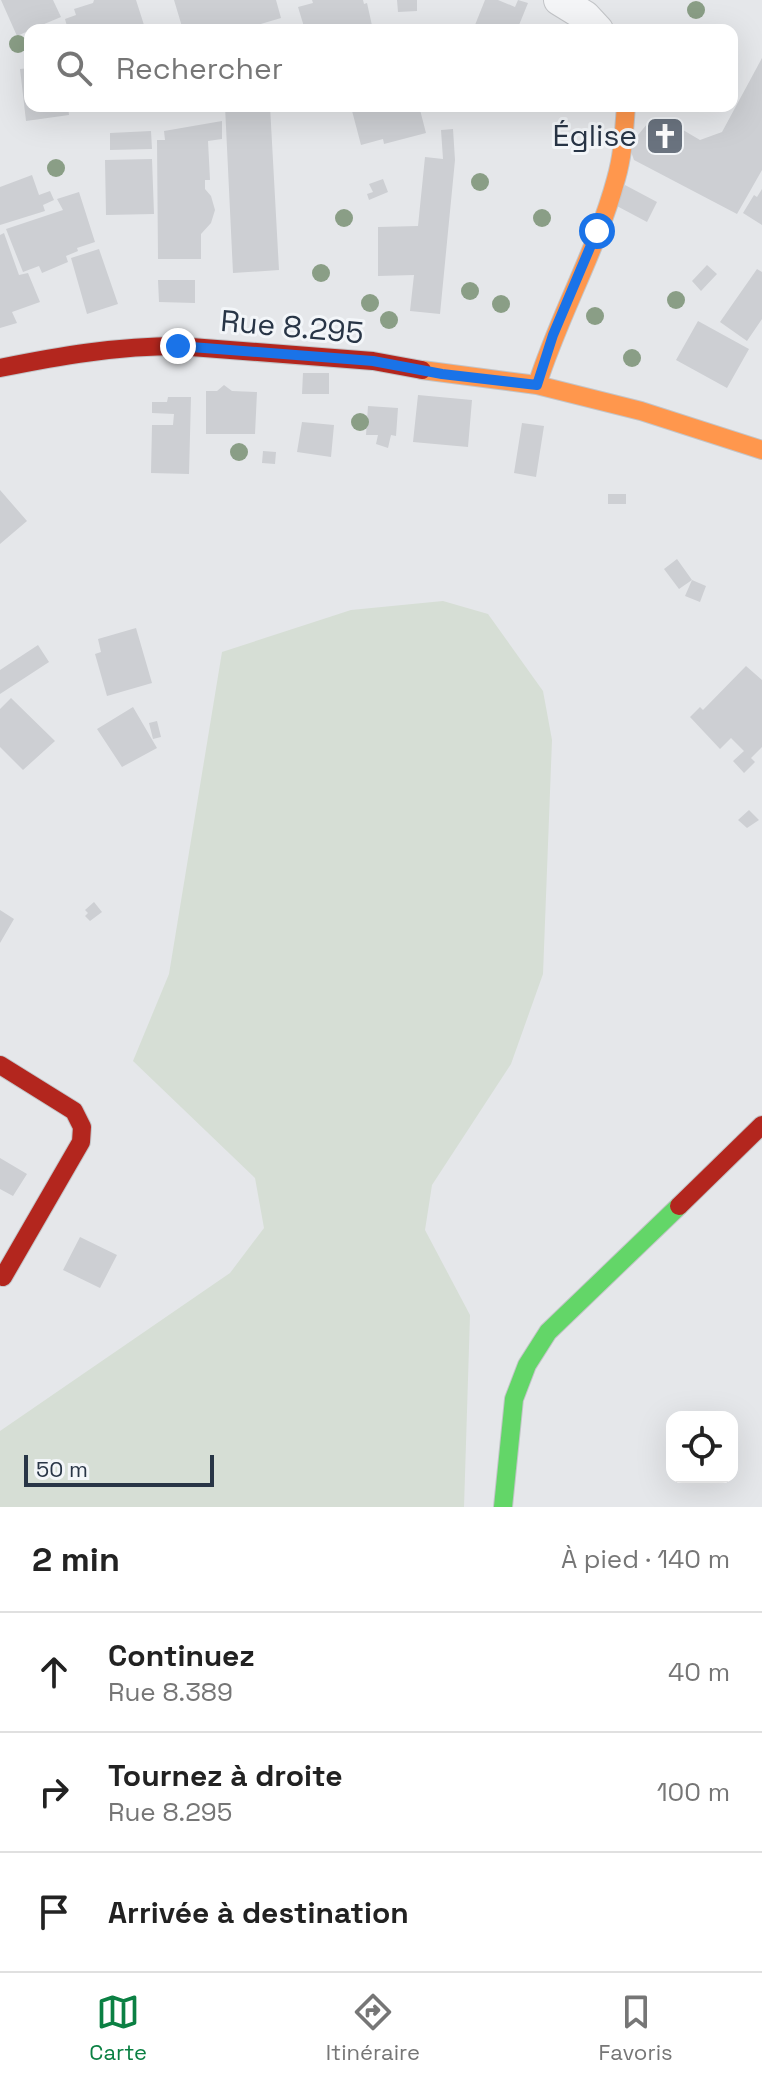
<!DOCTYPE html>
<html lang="fr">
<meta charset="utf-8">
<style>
body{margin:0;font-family:"Space Grotesk",sans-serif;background:#f6f6f6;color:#222}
.controls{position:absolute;right:24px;bottom:24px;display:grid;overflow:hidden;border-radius:16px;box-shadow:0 8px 32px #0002}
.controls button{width:72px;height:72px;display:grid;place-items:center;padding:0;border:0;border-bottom:2px solid #e0e0e0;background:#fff;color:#222;font:40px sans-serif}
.scale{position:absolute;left:24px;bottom:20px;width:190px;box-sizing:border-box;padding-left:8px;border:4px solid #283546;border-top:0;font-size:22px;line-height:28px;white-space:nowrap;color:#283546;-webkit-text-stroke:6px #f3f6f9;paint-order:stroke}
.stop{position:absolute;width:24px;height:24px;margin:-18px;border:6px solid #1a73e8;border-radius:50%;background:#fff}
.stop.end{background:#1a73e8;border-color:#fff;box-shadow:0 2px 8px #0008}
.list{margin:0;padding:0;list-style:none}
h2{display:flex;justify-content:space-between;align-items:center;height:104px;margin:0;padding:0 32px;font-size:34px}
h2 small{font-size:26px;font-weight:400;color:#767676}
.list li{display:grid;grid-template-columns:52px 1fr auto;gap:24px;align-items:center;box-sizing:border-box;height:120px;padding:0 32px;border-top:2px solid #e0e0e0}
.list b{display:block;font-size:30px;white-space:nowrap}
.list p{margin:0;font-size:26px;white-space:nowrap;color:#767676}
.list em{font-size:26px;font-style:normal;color:#767676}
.icon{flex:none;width:44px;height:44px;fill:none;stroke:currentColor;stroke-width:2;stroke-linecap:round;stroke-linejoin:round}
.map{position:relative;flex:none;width:762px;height:1507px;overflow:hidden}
.search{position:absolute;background:#fff;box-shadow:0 8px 32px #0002;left:24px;right:24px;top:24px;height:88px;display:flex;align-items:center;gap:20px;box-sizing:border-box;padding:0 28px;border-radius:16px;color:#767676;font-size:30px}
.sheet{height:464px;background:#fff}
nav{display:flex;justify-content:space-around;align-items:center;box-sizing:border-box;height:112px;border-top:2px solid #e0e0e0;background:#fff;font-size:22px;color:#767676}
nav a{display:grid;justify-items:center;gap:4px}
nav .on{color:#0b8043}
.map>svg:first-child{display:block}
.green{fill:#d6ded5}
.building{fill:#cdcfd3}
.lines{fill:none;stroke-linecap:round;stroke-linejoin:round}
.street-casing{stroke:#c3c5c8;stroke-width:32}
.fast-casing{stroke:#c3c5c8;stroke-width:20}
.slow-casing{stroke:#c3c5c8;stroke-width:20}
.jam-casing{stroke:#c3c5c8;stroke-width:20}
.street{stroke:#f4f5f7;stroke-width:30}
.fast{stroke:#63d668;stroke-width:18}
.slow{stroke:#ff974d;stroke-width:18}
.jam{stroke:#b3261e;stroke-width:18}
.tree{fill:#8a9e86}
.route{stroke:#1a73e8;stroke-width:10}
.labels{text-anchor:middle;stroke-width:6;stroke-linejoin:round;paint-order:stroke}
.poi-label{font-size:30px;fill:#283546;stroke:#f3f6f9;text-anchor:end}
.street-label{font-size:30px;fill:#283546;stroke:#f3f6f9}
</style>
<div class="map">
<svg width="762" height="1507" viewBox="0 0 762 1507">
<rect width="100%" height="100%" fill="#e5e7ea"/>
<path class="green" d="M443,601l45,13 55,77 9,49 -9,234 -32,90 -79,121 -7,45 45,85 -6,192h-464v-76l230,-158 34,-45 -9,-50 -122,-117 36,-87 53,-322 129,-42z"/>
<path class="building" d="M1,0h52l8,17 -31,13v26h-2l-2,-24 -9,4z
M94,0h42l8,25 -7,5h-69l-3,-11 11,-4 -2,-6 19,-6z
M174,0h102l5,18 -40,12h-58z
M312,0h51l1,4 3,-1 6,27h-68l-7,-23 15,-4z
M397,0h20v11l-19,1z
M485,0h13l17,7 3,-7 10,3 -11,27h-44z
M762,58v112l-25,44 -103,-54 -5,-14 23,-28 9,-1 39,23 22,-8z
M30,68v38h38l1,9 -43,6 -6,-52z
M225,106h45l9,164 -46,3z
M355,106h64l7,27 -42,11 -1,-5 -22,6 -10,-38z
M222,121v18l-14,2 2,39h-5v9l6,7 4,14 -4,13 -10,11v25h-43l-1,-119h8l-1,-9z
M453,129l2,31 -15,154 -30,-3 4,-36 -36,1v-49l40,-1 7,-69 18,2 -2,-29z
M151,131l1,18 -42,1v-17z
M152,159l2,55 -48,1 -1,-55z
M32,175l7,20 11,-4 4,9 -11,5 2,6 -45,14v-38z
M383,179l5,13 -19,8 -2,-6 6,-2 -4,-8z
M625,185l32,17 -10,20 -32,-17z
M762,189v36l-19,-12 11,-18 3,2z
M79,192l16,50 -18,6 1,3 -12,5 2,6 -26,11 -3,-7 -16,6 -17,-43 57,-19 -6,-11z
M4,233l15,42 9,-2 12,29 -28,10 5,11 -17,5v-93z
M99,249l19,55 -31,10 -16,-56z
M707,265l10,9 -16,17 -9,-10z
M757,269l5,3v47l-15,22 -27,-19z
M158,280h37v23l-36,-1z
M698,321l51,28 -22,39 -51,-28z
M303,373h26v21h-27z
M224,385l8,6 25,1 -2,42h-49v-43h11z
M418,395l54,5 -4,47 -55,-5z
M168,397h23l-2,77 -38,-1 1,-48h21l1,-11 -22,-1v-11h15z
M368,406l30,2 -2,28 -5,-1 -3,13 -12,-4 2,-9h-12z
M302,422l32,3 -3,32 -34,-5z
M522,423l22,3 -8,51 -22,-4z
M263,451l13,1 -1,12 -13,-1z
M0,490l27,31 -27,23z
M608,494h18v10h-18z
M677,559l15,21 -13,9 -15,-20z
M692,580l14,6 -6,16 -15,-6z
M136,628l16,55 -45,13 -12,-42 6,-2 -3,-13z
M38,645l11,17 -49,32v-24z
M746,666l16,14v67l-11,11 4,4 -11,11 -11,-12 11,-10 -13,-13 -11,11 -30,-32 10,-10 3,3z
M11,698l44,43 -32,29 -23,-23v-38z
M133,707l24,41 -35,19 -25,-38z
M157,721l4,16 -8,2 -4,-16z
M749,810l10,10 -12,8 -9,-8z
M94,902l8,10 -12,9 -5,-5 3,-3 -3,-3z
M0,910l14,9 -14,24z
M0,1158l27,16 -14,22 -13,-7z
M80,1237l37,18 -17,33 -37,-18z"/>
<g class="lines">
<g class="street-casing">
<path id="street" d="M559,0l26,16 13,14"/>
</g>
<g class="fast-casing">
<path id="fast" d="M503,1507l11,-108 13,-34 21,-33 131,-126"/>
</g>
<g class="slow-casing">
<path id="slow" d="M422,370l115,15 104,26 121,39
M537,385c22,-70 60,-135 79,-206 7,-24 8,-48 10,-73"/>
</g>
<g class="jam-casing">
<path id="jam" d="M0,368c59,-12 118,-22 178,-22l195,15 49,9
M0,1065l74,46 8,16 -1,15 -78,135
M679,1206l83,-81"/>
</g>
<use href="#street" class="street"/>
<use href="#fast" class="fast"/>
<use href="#slow" class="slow"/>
<use href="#jam" class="jam"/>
</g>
<g class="tree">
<circle cx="696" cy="10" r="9"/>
<circle cx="18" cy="44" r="9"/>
<circle cx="56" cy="168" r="9"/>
<circle cx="480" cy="182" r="9"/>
<circle cx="344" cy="218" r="9"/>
<circle cx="542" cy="218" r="9"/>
<circle cx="321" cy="273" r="9"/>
<circle cx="470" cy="291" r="9"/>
<circle cx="676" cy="300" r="9"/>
<circle cx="370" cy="303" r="9"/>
<circle cx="501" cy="304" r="9"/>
<circle cx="595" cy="316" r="9"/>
<circle cx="389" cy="320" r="9"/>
<circle cx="632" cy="358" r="9"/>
<circle cx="360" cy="422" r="9"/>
<circle cx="239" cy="452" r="9"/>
</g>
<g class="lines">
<path class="route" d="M178,346l195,15 69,13 95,11 16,-50 44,-104"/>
</g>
<defs>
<g id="church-square" transform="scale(2)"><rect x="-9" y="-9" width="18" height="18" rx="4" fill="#6a737f" stroke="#f3f6f9"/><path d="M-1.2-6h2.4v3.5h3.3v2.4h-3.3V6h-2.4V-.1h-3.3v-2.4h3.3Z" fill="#fff"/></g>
</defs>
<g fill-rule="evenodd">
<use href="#church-square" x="665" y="136"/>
</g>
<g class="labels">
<g class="poi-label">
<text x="637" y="146">Église</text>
</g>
<g class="street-label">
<text transform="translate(292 327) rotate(5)" y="10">Rue 8.295</text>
</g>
</g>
</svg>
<div class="controls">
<button><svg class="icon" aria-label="locate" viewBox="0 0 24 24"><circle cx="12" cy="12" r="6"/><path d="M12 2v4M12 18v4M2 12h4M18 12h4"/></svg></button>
</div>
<div class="scale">50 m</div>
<div class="stop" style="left:597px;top:231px"></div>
<div class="stop end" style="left:178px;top:346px"></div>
<div class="search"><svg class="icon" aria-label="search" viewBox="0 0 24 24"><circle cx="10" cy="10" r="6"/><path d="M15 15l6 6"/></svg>Rechercher</div>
</div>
<section class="sheet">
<h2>2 min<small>À pied · 140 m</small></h2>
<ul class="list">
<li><svg class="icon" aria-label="ahead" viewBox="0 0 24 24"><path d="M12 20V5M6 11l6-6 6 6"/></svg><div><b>Continuez</b><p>Rue 8.389</p></div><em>40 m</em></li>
<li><svg class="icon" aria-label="right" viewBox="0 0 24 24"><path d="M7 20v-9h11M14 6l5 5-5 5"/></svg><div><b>Tournez à droite</b><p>Rue 8.295</p></div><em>100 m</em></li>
<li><svg class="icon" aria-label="arrive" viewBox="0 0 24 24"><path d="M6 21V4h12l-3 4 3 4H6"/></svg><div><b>Arrivée à destination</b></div></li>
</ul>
</section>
<nav>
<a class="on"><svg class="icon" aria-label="map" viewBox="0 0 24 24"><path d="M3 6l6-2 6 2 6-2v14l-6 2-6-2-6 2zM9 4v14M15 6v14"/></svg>Carte</a>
<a><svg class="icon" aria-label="directions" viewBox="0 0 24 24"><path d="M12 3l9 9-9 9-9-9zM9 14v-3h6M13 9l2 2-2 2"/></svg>Itinéraire</a>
<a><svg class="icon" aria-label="saved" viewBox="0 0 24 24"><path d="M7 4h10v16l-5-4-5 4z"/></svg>Favoris</a>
</nav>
